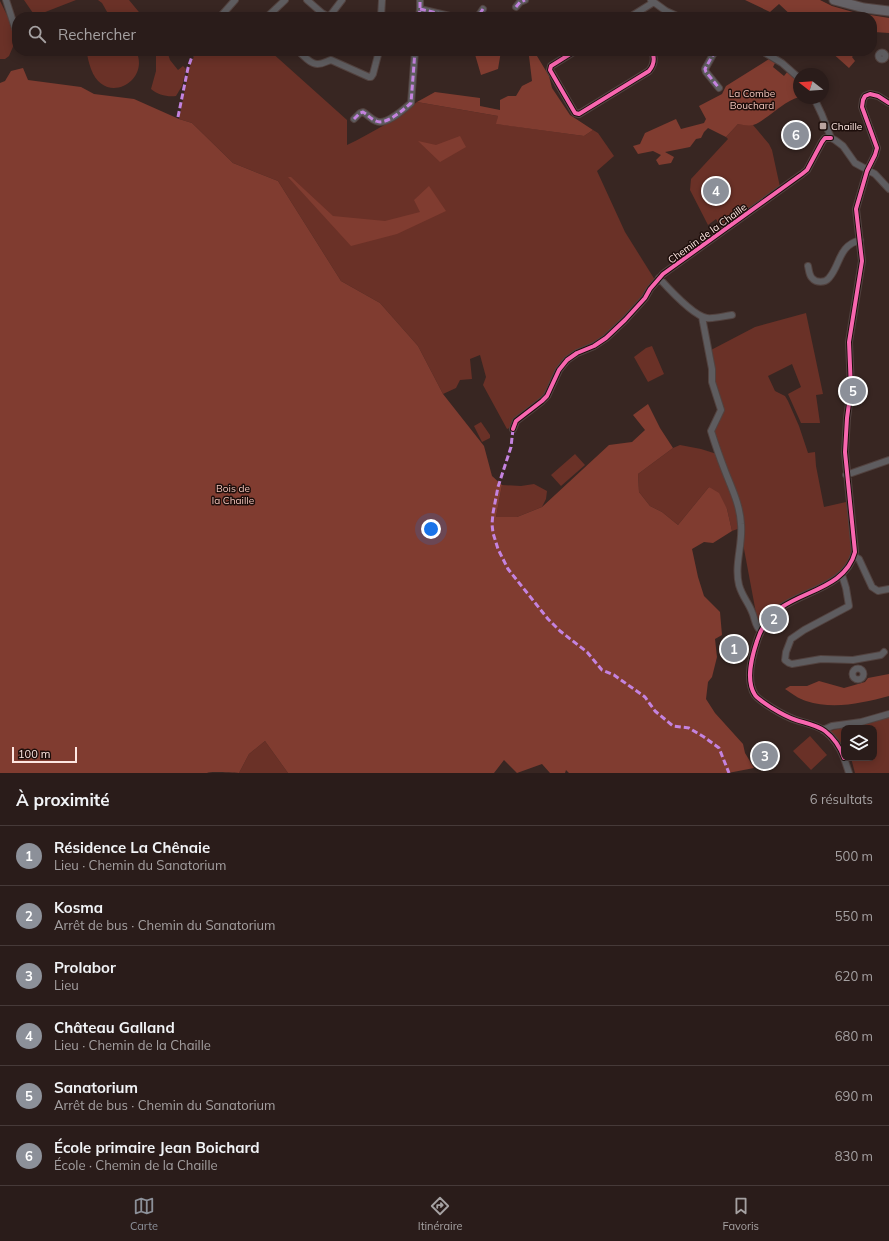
<!DOCTYPE html>
<html lang="fr">
<meta charset="utf-8">
<style>
body{margin:0;font-family:Mulish,sans-serif;background:#362927;color:#f1f3f6}
.controls{position:absolute;right:12px;bottom:12px;display:grid;overflow:hidden;border-radius:8px;box-shadow:0 2px 10px #0003}
.controls button{width:36px;height:36px;display:grid;place-items:center;padding:0;border:0;border-bottom:1px solid #463a39;background:#2a1c1a;color:#f1f3f6;font:20px sans-serif}
.compass{position:absolute;left:793px;top:68px;width:36px;height:36px;border-radius:50%;background:#2a1c1a;box-shadow:0 2px 10px #0003;rotate:287deg}
.scale{position:absolute;left:12px;bottom:10px;width:65px;box-sizing:border-box;padding-left:4px;border:2px solid #fee7e2;border-top:0;font-size:11px;line-height:14px;white-space:nowrap;color:#fee7e2;-webkit-text-stroke:3px #1d0e0b;paint-order:stroke}
.you{position:absolute;left:431px;top:529px;width:14px;height:14px;margin:-10px;border:3px solid #fff;border-radius:50%;background:#1a73e8;box-shadow:0 0 0 6px #1a73e833}
.badge{display:grid;place-items:center;width:26px;height:26px;border-radius:50%;background:#8c9099;color:#fff;font-size:13px;font-weight:700}
.pin{position:absolute;translate:-50% -50%;border:2px solid #fff;box-shadow:0 1px 4px #0006}
.list{margin:0;padding:0;list-style:none}
h2{display:flex;justify-content:space-between;align-items:center;height:52px;margin:0;padding:0 16px;font-size:17px}
h2 small{font-size:13px;font-weight:400;color:#a5a1a2}
.list li{display:grid;grid-template-columns:26px 1fr auto;gap:12px;align-items:center;box-sizing:border-box;height:60px;padding:0 16px;border-top:1px solid #463a39}
.list b{display:block;font-size:15px;white-space:nowrap}
.list p{margin:0;font-size:13px;white-space:nowrap;color:#a5a1a2}
.list em{font-size:13px;font-style:normal;color:#a5a1a2}
.icon{flex:none;width:22px;height:22px;fill:none;stroke:currentColor;stroke-width:2;stroke-linecap:round;stroke-linejoin:round}
.map{position:relative;flex:none;width:889px;height:773px;overflow:hidden}
.search{position:absolute;background:#2a1c1a;box-shadow:0 2px 10px #0003;left:12px;right:12px;top:12px;height:44px;display:flex;align-items:center;gap:10px;box-sizing:border-box;padding:0 14px;border-radius:16px;color:#a5a1a2;font-size:15px}
.sheet{height:412px;background:#2a1c1a}
nav{display:flex;justify-content:space-around;align-items:center;box-sizing:border-box;height:56px;border-top:1px solid #463a39;background:#2a1c1a;font-size:11px;color:#a5a1a2}
nav a{display:grid;justify-items:center;gap:2px}
nav .on{color:#8c9099}
.map>svg:first-child{display:block}
.green{fill:#6a3127}
.forest{fill:#803c30}
.lines{fill:none;stroke-linecap:round;stroke-linejoin:round}
.minor-casing{stroke:#52423f;stroke-width:8}
.highway-casing{stroke:#52423f;stroke-width:11}
.minor{stroke:#5e5c5f;stroke-width:6}
.highway{stroke:#656266;stroke-width:9}
.quiet{stroke:#c483df;stroke-width:3;stroke-dasharray:6 3;stroke-linecap:butt}
.cycleway-casing{stroke:#1d0e0b;stroke-width:6}
.cycleway{stroke:#f766af;stroke-width:4}
.poi-dot{fill:#b9a39f;stroke:#1d0e0b;stroke-width:1.5}
.labels{text-anchor:middle;stroke-width:3;stroke-linejoin:round;paint-order:stroke}
.park-label{font-size:10px;fill:#f3c5bc;stroke:#1d0e0b}
.poi-label{font-size:10px;fill:#fee7e2;stroke:#1d0e0b;text-anchor:start}
.street-label{font-size:10px;fill:#fee7e2;stroke:#1d0e0b}
</style>
<div class="map">
<svg width="889" height="773" viewBox="0 0 889 773">
<rect width="100%" height="100%" fill="#382622"/>
<path class="green" d="M24,0h52l-41,16z
M98,0h31l14,17h-33l-8,-14z
M0,1l13,26 2,15 -6,14 -4,3h-5z
M87,51h49c15,30 -31,56 -45,18 -2,-6 -4,-12 -4,-18z
M156,51h11l3,9 8,10 5,-4 3,3 -4,17 -6,10c-9,1 -18,-1 -25,-7l5,-18z
M196,51h74l77,69v25c25,-12 49,-26 70,-43l81,14 -1,8 87,12 9,-6 5,3 16,23 -17,15 28,61 30,48 -12,17 -38,40 -33,17 -24,37 -36,36 -5,2 -24,-44 3,-8 -6,-22 -10,4 2,20 -12,1 -4,8 -13,6 -25,-48 -38,-43 -39,-22 -63,-100 -45,-18 -41,-40 -13,-4 10,-50z
M738,124l15,1 16,19 3,6 8,37 -58,42 -6,-10 -8,6 -18,-35 1,-11 37,-40 -2,-2z
M806,313l17,81 -7,1 4,28h-19l-13,-29 13,-7 -9,-23 -24,12 7,15 10,5 3,5 11,25 9,27 7,-1 1,14 8,41 22,-5 4,21 2,30 -10,19 -68,38 -14,14 -4,-11 -12,-64 -1,-22 -11,4 -5,-22 -18,-22 -31,38 -16,-13 -12,-6 -11,-14 -1,-18 35,-26 7,-3 21,4 19,6 -8,-25 10,-18 -8,-30 -3,-32 44,-23z
M652,346l12,28 -16,8 -14,-25 12,-9z
M481,422l9,13v3l-8,4 -8,-16z
M575,454l10,11 -24,21 -10,-11z
M534,484l13,7 -1,8 -4,8 -25,10h-21l6,-32 19,1z
M889,716v57h-34l-4,-15h23v-30h-30v18l-14,-15z
M810,736l17,19 -16,15 -18,-19z
M265,741l23,32h-49l10,-19z"/>
<path class="forest" d="M745,0h75l12,6 21,6 36,6v15l-15,-1 -2,2v-17h-79l-14,-13 -9,8z
M474,51h27l-3,18 -17,6z
M527,51h7l15,25 3,12 18,27 23,15 -9,6 -88,-12 2,-8 -81,-14 18,-10 45,6v8l20,4v-10l8,-4h8l6,-10 10,-5 -3,-25z
M830,51h27l-5,6 3,4 -6,7z
M769,59l6,4 -2,4 11,9 4,-5 11,11v15c-13,4 -23,14 -35,22 -3,2 -7,5 -11,6 -4,1 -10,0 -15,-1l-12,13 -18,-9 -4,4 -3,6 -5,1 -6,8 -25,5 9,5 -3,6 -12,2 -3,-5 5,-5 -8,-4 -15,3 -5,-8 7,-2 5,-11 31,-14 5,10 23,-6 2,-4 -7,-13 23,-12 4,-8z
M23,68l5,12 53,7 13,7 40,5 45,20 13,4 41,40 45,18 63,100 39,22 38,43 25,48 41,52 8,30 10,9 -6,32h21l25,-10 67,-62 23,-3 13,-12 -12,-15 15,-11 12,24 13,20 -35,26 1,18 11,14 12,6 16,13 31,-38 10,6 8,16 5,22 -19,12 -9,-1 -12,7 6,28 6,19 16,16 2,23 -7,4 2,18 -5,20 -4,5 -2,17 9,14 28,31 2,9 9,15 -26,5h-159l-3,-3 -1,3h-15l-8,-9 -25,9 -13,-13 -10,13h-206l-23,-32 -16,13 -10,19c-6,0 -28,-2 -32,0h-207v-690l5,-2 6,-10z
M460,136l6,11 -26,15 -22,-21 18,4z
M288,177h3l42,39 52,5 35,-9 -6,-12 15,-14 17,25 -49,23 -46,12z
M889,674v22c-27,7 -55,14 -83,5 -7,-2 -15,-8 -21,-12l5,-3h17l12,-5 25,7 21,-6 3,-4z"/>
<g class="lines">
<g class="minor-casing">
<path id="minor" d="M6,0l11,34
M307,0l15,13 7,4 13,-17
M651,0l15,11 13,6
M516,7l4,-5 5,-2
M420,9l34,8
M220,17l15,-17
M267,17l18,-17
M381,17l1,-17
M419,17l1,-8v-9
M473,17l6,-2 4,-6
M630,17l24,-15
M298,51c5,4 13,14 20,13 5,0 9,-3 13,-4l38,17h2l2,-3 6,-23
M575,51l-24,15 -1,4 25,43 4,1 70,-43c5,-6 6,-13 3,-20
M715,51l-10,18 1,3 13,16
M762,51l20,12 17,15
M878.5 56a3.5 3.5 0 1 1 7 0a3.5 3.5 0 1 1-7 0Z
M814,98l8,17 9,23 4,2 8,6 12,17 20,11 14,15
M354,119l6,-6 3,-1c5,3 8,7 13,9 10,5 28,-12 35,-18l4,-52
M808,266c1,4 1,9 4,12 4,5 13,5 17,0 12,-14 9,-32 31,-38
M659,278c9,10 35,38 48,40 7,1 17,-2 25,-3
M702,317l10,52v13l9,28 -10,21c4,13 9,27 14,40 7,18 15,34 16,53 2,20 -7,41 -2,61 3,11 9,17 13,27 3,6 3,15 9,19
M513,429l3,-8 26,-20 5,-5 12,-26 8,-10 10,-7 17,-7 12,-8 19,-18 20,-22 5,-9 13,-15 139,-100 5,-4 15,-28 3,-4h6
M846,475l43,-15
M854,556l5,3 13,28 6,4 11,-2
M842,575l4,13 3,18 -45,24 -13,9 -5,13 -1,8 4,3 3,1 29,-5 32,1 28,-5 3,-3
M852.5 674a5.5 5.5 0 1 1 11 0a5.5 5.5 0 1 1-11 0Z
M823,730l9,-4 29,-4 28,-8
M844,758c-4,-11 -10,-20 -19,-27 -8,-6 -20,-8 -29,-11 -9,-3 -16,-7 -24,-12 -6,-4 -13,-8 -17,-13 -10,-15 -3,-39 2,-54 4,-13 13,-26 25,-34 25,-17 64,-21 73,-55l-10,-100 2,-34 4,-29 -2,-47 13,-81 -6,-52 11,-38 8,-16 2,-7 -15,-41 1,-7 2,-4 5,-2 8,2 11,7
M844,758l5,15"/>
</g>
<g class="highway-casing">
<path id="highway" d="M834,0l30,8 25,3"/>
</g>
<use href="#minor" class="minor"/>
<use href="#highway" class="highway"/>
<path class="quiet" d="M516,7l4,-5 5,-2
M420,9l34,8
M419,17l1,-8v-9
M473,17l6,-2 4,-6
M715,51l-10,18 1,3 13,16
M178,117l10,-49 6,-17
M354,119l6,-6 3,-1c5,3 8,7 13,9 10,5 28,-12 35,-18l4,-52
M513,429l-2,18 -13,40 -5,26 -1,11 1,9 5,16 10,20 40,50 12,12 27,21 15,18 12,5 31,22 10,14 18,15 16,2 15,9 15,11 10,25"/>
<g class="cycleway-casing">
<path id="cycleway" d="M575,51l-24,15 -1,4 25,43 4,1 70,-43c5,-6 6,-13 3,-20
M513,429l3,-8 26,-20 5,-5 12,-26 8,-10 10,-7 17,-7 12,-8 19,-18 20,-22 5,-9 13,-15 139,-100 5,-4 15,-28 3,-4h6
M844,758c-4,-11 -10,-20 -19,-27 -8,-6 -20,-8 -29,-11 -9,-3 -16,-7 -24,-12 -6,-4 -13,-8 -17,-13 -10,-15 -3,-39 2,-54 4,-13 13,-26 25,-34 25,-17 64,-21 73,-55l-10,-100 2,-34 4,-29 -2,-47 13,-81 -6,-52 11,-38 8,-16 2,-7 -15,-41 1,-7 2,-4 5,-2 8,2 11,7"/>
</g>
<use href="#cycleway" class="cycleway"/>
</g>
<rect class="poi-dot" x="819" y="122" width="8" height="8" rx="2"/>
<g class="labels">
<g class="park-label">
<text x="752" y="97">La Combe<tspan x="752" dy="12">Bouchard</tspan></text>
<text x="233" y="492">Bois de<tspan x="233" dy="12">la Chaille</tspan></text>
</g>
<g class="poi-label">
<text x="831" y="130">Chaille</text>
</g>
<g class="street-label">
<text transform="translate(707 233) rotate(-36)" y="4">Chemin de la Chaille</text>
</g>
</g>
</svg>
<div class="controls">
<button><svg class="icon" aria-label="layers" viewBox="0 0 24 24"><path d="M12 4l9 5-9 5-9-5zM3 14l9 5 9-5"/></svg></button>
</div>
<svg class="compass" viewBox="-18 -18 36 36"><path d="M0-13l5 13h-10z" fill="#e53935"/><path d="M0 13l5-13h-10z" fill="#a5a1a2"/></svg>
<div class="scale">100 m</div>
<div class="you"></div>
<div class="pin badge" style="left:734px;top:649px">1</div>
<div class="pin badge" style="left:774px;top:619px">2</div>
<div class="pin badge" style="left:765px;top:756px">3</div>
<div class="pin badge" style="left:716px;top:191px">4</div>
<div class="pin badge" style="left:853px;top:391px">5</div>
<div class="pin badge" style="left:796px;top:135px">6</div>
<div class="search"><svg class="icon" aria-label="search" viewBox="0 0 24 24"><circle cx="10" cy="10" r="6"/><path d="M15 15l6 6"/></svg>Rechercher</div>
</div>
<section class="sheet">
<h2>À proximité<small>6 résultats</small></h2>
<ul class="list">
<li><span class="badge">1</span><div><b>Résidence La Chênaie</b><p>Lieu · Chemin du Sanatorium</p></div><em>500 m</em></li>
<li><span class="badge">2</span><div><b>Kosma</b><p>Arrêt de bus · Chemin du Sanatorium</p></div><em>550 m</em></li>
<li><span class="badge">3</span><div><b>Prolabor</b><p>Lieu</p></div><em>620 m</em></li>
<li><span class="badge">4</span><div><b>Château Galland</b><p>Lieu · Chemin de la Chaille</p></div><em>680 m</em></li>
<li><span class="badge">5</span><div><b>Sanatorium</b><p>Arrêt de bus · Chemin du Sanatorium</p></div><em>690 m</em></li>
<li><span class="badge">6</span><div><b>École primaire Jean Boichard</b><p>École · Chemin de la Chaille</p></div><em>830 m</em></li>
</ul>
</section>
<nav>
<a class="on"><svg class="icon" aria-label="map" viewBox="0 0 24 24"><path d="M3 6l6-2 6 2 6-2v14l-6 2-6-2-6 2zM9 4v14M15 6v14"/></svg>Carte</a>
<a><svg class="icon" aria-label="directions" viewBox="0 0 24 24"><path d="M12 3l9 9-9 9-9-9zM9 14v-3h6M13 9l2 2-2 2"/></svg>Itinéraire</a>
<a><svg class="icon" aria-label="saved" viewBox="0 0 24 24"><path d="M7 4h10v16l-5-4-5 4z"/></svg>Favoris</a>
</nav>
